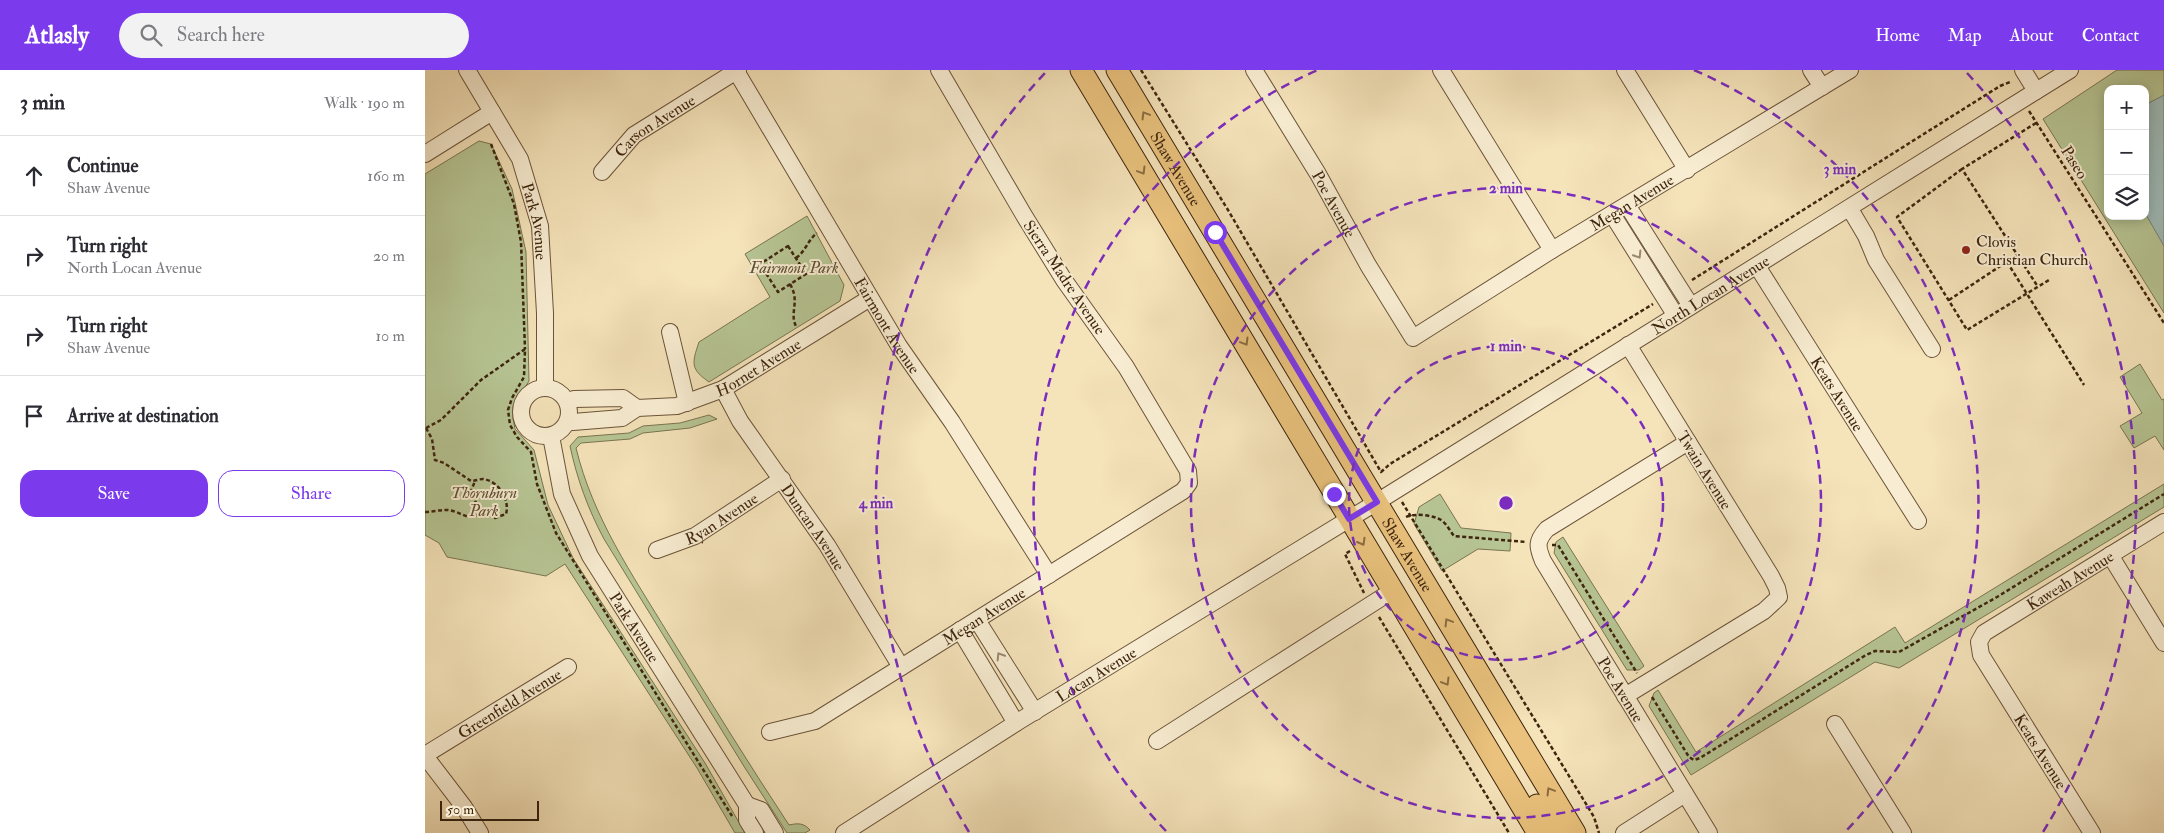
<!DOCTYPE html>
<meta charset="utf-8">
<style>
body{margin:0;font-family:"IM FELL Double Pica",serif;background:#f2f2f3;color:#2b2b33}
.controls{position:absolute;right:15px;top:15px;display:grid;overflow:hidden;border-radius:10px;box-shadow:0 2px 12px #0003}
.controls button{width:45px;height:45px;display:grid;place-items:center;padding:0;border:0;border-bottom:1px solid #e1e1e2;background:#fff;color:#2b2b33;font:25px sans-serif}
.scale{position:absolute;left:15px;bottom:12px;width:99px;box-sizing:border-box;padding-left:5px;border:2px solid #3e250e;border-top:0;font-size:14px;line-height:18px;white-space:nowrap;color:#3e250e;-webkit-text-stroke:4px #f8edd2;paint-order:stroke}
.stop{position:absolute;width:15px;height:15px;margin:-11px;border:4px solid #7c3aed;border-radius:50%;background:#fff}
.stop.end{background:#7c3aed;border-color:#fff;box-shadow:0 1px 5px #0008}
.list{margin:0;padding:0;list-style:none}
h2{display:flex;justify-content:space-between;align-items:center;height:65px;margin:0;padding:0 20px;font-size:21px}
h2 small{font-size:16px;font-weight:400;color:#7c7c81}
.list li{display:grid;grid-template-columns:32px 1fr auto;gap:15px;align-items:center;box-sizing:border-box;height:80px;padding:0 20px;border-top:1px solid #e1e1e2}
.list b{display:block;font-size:19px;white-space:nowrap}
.list p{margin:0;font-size:16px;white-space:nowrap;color:#7c7c81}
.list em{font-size:16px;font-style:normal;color:#7c7c81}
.actions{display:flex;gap:10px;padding:15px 20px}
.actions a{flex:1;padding:11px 0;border:1px solid #7c3aed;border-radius:15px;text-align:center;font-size:18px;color:#7c3aed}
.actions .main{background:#7c3aed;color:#fff}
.icon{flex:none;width:28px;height:28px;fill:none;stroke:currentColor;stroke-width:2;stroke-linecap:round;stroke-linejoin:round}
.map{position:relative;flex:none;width:1739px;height:763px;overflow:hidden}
header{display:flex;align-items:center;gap:30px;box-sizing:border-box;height:70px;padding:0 25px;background:#7c3aed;color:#fff}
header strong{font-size:24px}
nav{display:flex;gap:28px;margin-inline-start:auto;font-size:18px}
.search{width:350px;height:45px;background:#f2f2f3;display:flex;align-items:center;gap:12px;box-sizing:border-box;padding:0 18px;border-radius:28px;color:#7c7c81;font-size:19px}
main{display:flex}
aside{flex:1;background:#fff}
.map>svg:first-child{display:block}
.green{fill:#b7c594;stroke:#7a7551;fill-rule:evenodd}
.water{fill:#9fbcb9;stroke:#788075}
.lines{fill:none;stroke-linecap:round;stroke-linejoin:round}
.minor-casing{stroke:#6c5439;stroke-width:18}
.major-casing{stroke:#3e250e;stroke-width:23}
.path{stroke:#3e250e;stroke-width:2.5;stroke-dasharray:4 2.5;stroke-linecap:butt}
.minor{stroke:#f8edd2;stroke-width:16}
.major{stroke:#eac27d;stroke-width:21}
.oneway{stroke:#8b6c40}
.oneway2{stroke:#9b8970}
.route{stroke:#7c3aed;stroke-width:6}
.ring{fill:none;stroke:#7b2cbf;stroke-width:2.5;stroke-dasharray:9 6}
.poi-dot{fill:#8f2418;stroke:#f8edd2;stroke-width:2}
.labels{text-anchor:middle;stroke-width:4;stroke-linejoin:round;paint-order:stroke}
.street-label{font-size:16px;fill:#3e250e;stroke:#f8edd2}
.poi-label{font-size:16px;fill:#3e250e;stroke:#f8edd2;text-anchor:start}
.park-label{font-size:16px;font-style:italic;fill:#5c4d30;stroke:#f8edd2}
.centre{fill:#7b2cbf;stroke:#f8edd2;stroke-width:2.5}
.ring-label{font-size:15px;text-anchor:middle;font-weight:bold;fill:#7b2cbf;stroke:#f8edd2;stroke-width:4;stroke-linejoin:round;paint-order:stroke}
</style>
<header>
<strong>Atlasly</strong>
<div class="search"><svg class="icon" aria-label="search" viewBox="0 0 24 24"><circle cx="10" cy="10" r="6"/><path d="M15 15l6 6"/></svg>Search here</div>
<nav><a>Home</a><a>Map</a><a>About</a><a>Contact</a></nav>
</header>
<main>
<aside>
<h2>3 min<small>Walk · 190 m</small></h2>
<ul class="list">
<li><svg class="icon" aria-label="ahead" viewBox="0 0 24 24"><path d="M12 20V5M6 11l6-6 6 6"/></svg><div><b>Continue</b><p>Shaw Avenue</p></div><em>160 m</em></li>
<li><svg class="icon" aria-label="right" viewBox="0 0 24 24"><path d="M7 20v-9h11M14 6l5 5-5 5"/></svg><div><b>Turn right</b><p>North Locan Avenue</p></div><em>20 m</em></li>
<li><svg class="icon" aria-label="right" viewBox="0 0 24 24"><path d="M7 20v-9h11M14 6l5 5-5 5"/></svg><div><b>Turn right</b><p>Shaw Avenue</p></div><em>10 m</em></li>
<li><svg class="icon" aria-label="arrive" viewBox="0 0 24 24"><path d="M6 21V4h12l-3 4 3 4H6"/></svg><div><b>Arrive at destination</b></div></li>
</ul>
<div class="actions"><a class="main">Save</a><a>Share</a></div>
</aside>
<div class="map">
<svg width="1739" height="763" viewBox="0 0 1739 763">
<rect width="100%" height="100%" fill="#f5e3ba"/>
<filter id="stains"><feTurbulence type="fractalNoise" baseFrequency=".004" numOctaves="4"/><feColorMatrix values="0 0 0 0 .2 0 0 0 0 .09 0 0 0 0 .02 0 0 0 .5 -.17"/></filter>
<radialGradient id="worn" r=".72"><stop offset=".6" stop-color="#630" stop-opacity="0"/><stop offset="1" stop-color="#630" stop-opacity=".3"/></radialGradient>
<path class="green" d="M1692,0h47v243l-121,-194zM1683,19h37v127h-37z
M54,71l12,3 21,45 14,63 3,129 -15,24 -1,13 2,11 19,21 14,55 25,53 132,205 40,70h-10l-38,-65 -132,-204 -19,12 -99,-19 -8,-14 -14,-8v-361z
M382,146l37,69 -4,16 -131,81c-19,-13 -17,-19 -10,-40l71,-45 -25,-43z
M1715,294l22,36 2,-1v51l-9,-14 -21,12 -14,-22 22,-13 -22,-36z
M284,345l8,4 -27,9 -47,5 -13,6 -49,4 -5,5c17,70 56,126 93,187 40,64 79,128 120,190 9,-2 15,-2 21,5l-5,3h-18l-42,-65 -141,-229c-16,-30 -27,-60 -34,-93l8,-9 51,-4 14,-7 37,-3z
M1739,414v23l-265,161 -24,-6 -184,113 -42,-69 5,-13 4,-3 38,62 199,-125 10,16z
M1015,424l21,34 50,5 -1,18 -32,-2 -36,22 -28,-47 5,-17z
M1138,467l81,129 -5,4h-12l-73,-117 2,-11z"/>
<path class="water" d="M1739,25v151l-19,-33v-108z"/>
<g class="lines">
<g class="minor-casing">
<g id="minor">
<path id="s1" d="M42,0l53,89 20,67 5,87v75"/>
<path id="s2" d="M829,0l64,104 50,91 45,73 139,-88 298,-180"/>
<path d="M1016,0l111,180"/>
<path d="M1200,0l62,100"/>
<path d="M1386,0l11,17"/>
<path d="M1598,0l13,21"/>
<path id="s3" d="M311,1l163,275 53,76 97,153"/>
<path d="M0,84l67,-42"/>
<path id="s4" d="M177,102l32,-37 104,-65"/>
<path d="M1202,135l64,101"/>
<path d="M1425,139l16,27 10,24 56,89"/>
<path d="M1187,144l64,102"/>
<path id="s5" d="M1332,196l161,255"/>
<path d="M245,262l17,71"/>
<circle cx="120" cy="342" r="24"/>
<path id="s6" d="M298,319l17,32 87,124 74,122"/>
<path d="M143,332l6,-3 49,-1 14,10"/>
<path id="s7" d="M144,350l4,2 49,-4 15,-10 40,-2 46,-17 147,-91"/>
<path id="s8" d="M126,366l11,58 28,62 157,249v15l8,13"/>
<path id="s9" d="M1263,372l-141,87c-11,12 -10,18 -4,32l166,272"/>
<path id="s10" d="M232,480l38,-14 87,-57"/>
<path d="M1685,485l54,88"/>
<path d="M552,550l58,92"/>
<path d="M535,560l56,93"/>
<path d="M1200,626l139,-85 15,-14 -2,-9 -6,-12 -143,-231"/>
<path d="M1410,654l68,109"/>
<path id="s11" d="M345,662l45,-11 368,-230 6,-8 -1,-12 -62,-104 -62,-87 -39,-63 -86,-147"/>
<path d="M732,671l235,-150"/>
<path id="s12" d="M0,685l143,-88"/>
<path d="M0,686l39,51 16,26"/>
<path d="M322,735l14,5 14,23"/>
<path id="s13" d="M419,763l172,-110 361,-221 693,-432"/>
<path d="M1199,763l61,-39"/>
<path id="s14" d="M1667,763l-111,-178 -2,-13 5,-9 180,-111"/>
</g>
</g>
<g class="major-casing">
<g id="major">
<path d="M656,0l457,763"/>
<path id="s15" d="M692,0l458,763"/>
<path d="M1112,735l19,28"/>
</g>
</g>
<path class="path" d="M716,0l87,140 153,262 9,-8 263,-160
M1604,41l135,212
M1611,53l-74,46 76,118
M66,74l23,60 7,38 4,107
M1537,99l-65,48 70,113 82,-50
M363,176l18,28 -28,18 -18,-28z
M371,188c10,-7 11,-17 21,-25
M1582,192l77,123
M1267,210l308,-194 10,-4
M365,214c11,19 -2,29 7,44
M1524,230l68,-45
M1,358l15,-8 40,-40 44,-31 -1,28 -12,21 -4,12 2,15 7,12 14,15 6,32 19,49 176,283
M1,358l6,11 3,21 9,3 27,18c4,0 8,-2 12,-2 16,2 27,21 23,35l-11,4c-13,-6 -20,-13 -24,-27l4,-10
M977,432l192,315 5,16
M0,442c7,0 14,-2 20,-2 15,-1 22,14 37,2
M981,447c8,-4 27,-2 35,3 6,4 9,11 13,16l72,6
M1127,475h6l79,128
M925,481l-5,3 19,39
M954,547l130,216
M1227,627l37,60 5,3 6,-2 166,-103 9,-4 24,1 98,-55 167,-103"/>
<use href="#minor" class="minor"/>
<use href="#major" class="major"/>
</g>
<defs><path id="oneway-chevron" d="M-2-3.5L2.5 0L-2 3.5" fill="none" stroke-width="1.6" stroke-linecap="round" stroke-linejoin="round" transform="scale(1.25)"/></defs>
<g class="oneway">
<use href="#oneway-chevron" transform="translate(720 45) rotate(-121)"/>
<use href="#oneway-chevron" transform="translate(717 101) rotate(59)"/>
<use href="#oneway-chevron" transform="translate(820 272) rotate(59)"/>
<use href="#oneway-chevron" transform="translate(937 472) rotate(60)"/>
<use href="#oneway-chevron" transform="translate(1023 552) rotate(-121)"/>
<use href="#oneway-chevron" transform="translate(1021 612) rotate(59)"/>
<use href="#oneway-chevron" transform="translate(1125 721) rotate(-121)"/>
</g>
<g class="oneway2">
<use href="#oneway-chevron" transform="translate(1213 185) rotate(58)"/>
<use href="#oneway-chevron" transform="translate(575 586) rotate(-122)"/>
</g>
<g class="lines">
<path class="route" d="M790,162l162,270 -28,17 -15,-25"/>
</g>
<g class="ring">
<circle cx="1081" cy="433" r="157"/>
<circle cx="1081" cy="433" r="315"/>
<path d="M741 761A472 472 0 0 1 893 0M1269 0A472 472 0 0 1 1421 761"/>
<path d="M544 762A630 630 0 0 1 620 3M1542 3A630 630 0 0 1 1618 762"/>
</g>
<circle class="poi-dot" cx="1541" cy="180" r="5"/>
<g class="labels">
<g class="street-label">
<text dy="6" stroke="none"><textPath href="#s4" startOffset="71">Carson Avenue</textPath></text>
<text transform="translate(1650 92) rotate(58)" y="6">Paseo</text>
<text dy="6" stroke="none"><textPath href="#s15" startOffset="115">Shaw Avenue</textPath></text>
<text dy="6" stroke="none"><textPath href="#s2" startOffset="569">Megan Avenue</textPath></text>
<text dy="6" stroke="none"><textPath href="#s2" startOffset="156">Poe Avenue</textPath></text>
<text dy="6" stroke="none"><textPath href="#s1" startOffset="168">Park Avenue</textPath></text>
<text transform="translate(640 207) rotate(56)" y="6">Sierra Madre Avenue</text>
<text dy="6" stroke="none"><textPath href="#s13" startOffset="1020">North Locan Avenue</textPath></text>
<text dy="6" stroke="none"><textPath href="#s3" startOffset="296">Fairmont Avenue</textPath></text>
<text dy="6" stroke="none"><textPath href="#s7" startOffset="202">Hornet Avenue</textPath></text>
<text dy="6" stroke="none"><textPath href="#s5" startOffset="151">Keats Avenue</textPath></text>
<text transform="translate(1280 400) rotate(58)" y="6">Twain Avenue</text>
<text dy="6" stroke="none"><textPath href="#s10" startOffset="72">Ryan Avenue</textPath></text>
<text dy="6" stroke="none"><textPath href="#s6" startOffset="165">Duncan Avenue</textPath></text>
<text dy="6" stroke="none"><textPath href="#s15" startOffset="565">Shaw Avenue</textPath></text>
<text dy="6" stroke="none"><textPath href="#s14" startOffset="334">Kaweah Avenue</textPath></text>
<text dy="6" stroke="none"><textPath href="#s11" startOffset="245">Megan Avenue</textPath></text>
<text dy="6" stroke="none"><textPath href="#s8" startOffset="211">Park Avenue</textPath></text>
<text dy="6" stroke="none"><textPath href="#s13" startOffset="298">Locan Avenue</textPath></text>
<text dy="6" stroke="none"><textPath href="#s9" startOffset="351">Poe Avenue</textPath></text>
<text dy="6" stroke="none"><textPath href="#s12" startOffset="99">Greenfield Avenue</textPath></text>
<text transform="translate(1616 681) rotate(58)" y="6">Keats Avenue</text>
</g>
<g class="poi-label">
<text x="1551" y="177">Clovis<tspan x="1551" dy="18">Christian Church</tspan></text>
</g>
<g class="park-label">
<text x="369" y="203">Fairmont Park</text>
<text x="59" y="428">Thornburn<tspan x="59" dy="18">Park</tspan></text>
</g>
</g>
<circle cx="1081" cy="433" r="8" class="centre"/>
<g class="ring-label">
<text x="1415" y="104">3 min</text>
<text x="1081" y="123">2 min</text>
<text x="1081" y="281">1 min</text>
<text x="451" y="438">4 min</text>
</g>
<rect width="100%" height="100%" filter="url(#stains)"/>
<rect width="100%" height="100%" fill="url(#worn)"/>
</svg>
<div class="controls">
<button>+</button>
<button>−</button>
<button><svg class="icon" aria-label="layers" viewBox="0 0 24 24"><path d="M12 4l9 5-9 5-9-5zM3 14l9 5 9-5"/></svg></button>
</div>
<div class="scale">50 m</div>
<div class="stop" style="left:790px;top:162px"></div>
<div class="stop end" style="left:909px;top:424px"></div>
</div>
</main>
